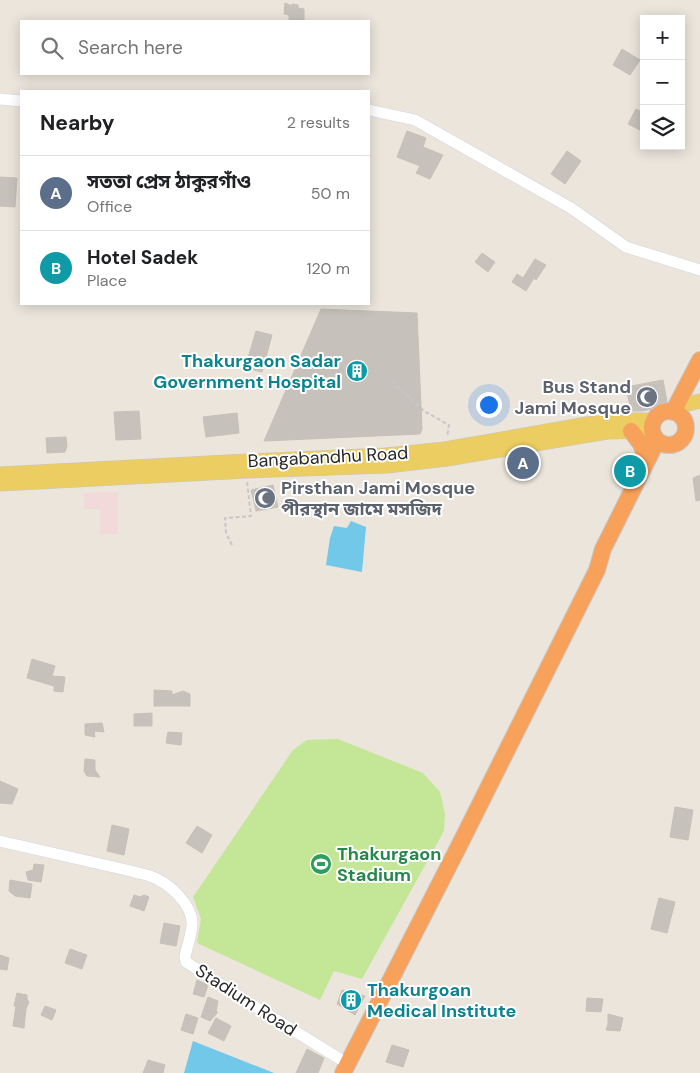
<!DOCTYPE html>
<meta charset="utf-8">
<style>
body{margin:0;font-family:"DM Sans","Noto Sans Bengali",sans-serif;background:#f2f2f2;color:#202124}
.controls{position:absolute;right:15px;top:15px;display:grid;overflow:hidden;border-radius:0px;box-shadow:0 2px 12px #0003}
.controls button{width:45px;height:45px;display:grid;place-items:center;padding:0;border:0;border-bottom:1px solid #e0e0e0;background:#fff;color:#202124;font:25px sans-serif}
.you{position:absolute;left:488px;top:404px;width:18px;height:18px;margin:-12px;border:4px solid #fff;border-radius:50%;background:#1a73e8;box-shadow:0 0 0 8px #1a73e833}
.badge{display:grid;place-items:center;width:32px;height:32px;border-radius:50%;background:#4160f2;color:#fff;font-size:16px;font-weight:700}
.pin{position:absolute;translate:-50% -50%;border:2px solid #fff;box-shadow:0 1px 5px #0006}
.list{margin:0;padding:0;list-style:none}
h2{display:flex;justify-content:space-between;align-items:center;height:65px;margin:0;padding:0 20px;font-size:21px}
h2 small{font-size:16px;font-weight:400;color:#757577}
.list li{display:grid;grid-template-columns:32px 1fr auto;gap:15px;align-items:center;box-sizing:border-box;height:75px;padding:0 20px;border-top:1px solid #e0e0e0}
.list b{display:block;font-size:19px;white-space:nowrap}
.list p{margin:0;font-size:16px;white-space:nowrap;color:#757577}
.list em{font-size:16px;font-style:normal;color:#757577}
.icon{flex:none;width:28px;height:28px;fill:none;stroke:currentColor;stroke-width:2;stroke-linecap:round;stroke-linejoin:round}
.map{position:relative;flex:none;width:700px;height:1073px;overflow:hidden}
.search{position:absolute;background:#fff;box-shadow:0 2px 12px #0003;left:20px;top:20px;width:350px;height:55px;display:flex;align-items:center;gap:12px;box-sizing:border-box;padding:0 18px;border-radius:0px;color:#757577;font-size:19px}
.panel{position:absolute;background:#fff;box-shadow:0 2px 12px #0003;left:20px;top:90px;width:350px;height:215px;border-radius:0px}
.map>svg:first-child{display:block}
.medical{fill:#f2d9da}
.pitch{fill:#c3e796}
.water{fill:#72c8e9}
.building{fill:#c6c2bb;stroke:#c6c1b6}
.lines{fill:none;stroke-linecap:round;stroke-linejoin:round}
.minor-casing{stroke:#d1d4e2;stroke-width:12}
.major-casing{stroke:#c7c7c7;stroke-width:15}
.highway-casing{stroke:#c7c7c7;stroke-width:18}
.path{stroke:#c7c7c7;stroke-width:2;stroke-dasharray:4 2.5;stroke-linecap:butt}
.minor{stroke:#fff;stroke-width:11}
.major{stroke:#ebcd61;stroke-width:14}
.highway{stroke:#f7a15a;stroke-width:16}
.labels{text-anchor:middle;stroke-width:4;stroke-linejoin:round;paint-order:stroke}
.culture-label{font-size:18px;font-weight:bold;fill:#0d838f;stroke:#fff;text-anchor:end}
.worship-label{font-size:18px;font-weight:bold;fill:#5b616d;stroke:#fff;text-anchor:end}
.street-label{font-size:18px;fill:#292929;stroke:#fff}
.leisure-label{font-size:18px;font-weight:bold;fill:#27864d;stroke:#fff;text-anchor:start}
</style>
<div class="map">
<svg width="700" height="1073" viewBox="0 0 700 1073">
<rect width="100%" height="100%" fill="#ebe5dc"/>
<path class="medical" d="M118,492v42h-18v-25h-16v-16z"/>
<path class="pitch" d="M338,739l85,34 17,19 5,22 -1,17 -82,148 -28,-8 -14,29 -123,-57 4,-24 -8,-22 100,-147 14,-10z"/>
<path class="water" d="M351,521l15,6 -4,45 -36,-7 4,-27 4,-12 13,2z
M193,1041l81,32h-90z"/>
<path class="building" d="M285,3l7,3v-2l6,1v3l6,1v12h-15v-6l-5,-1z
M622,49l18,11 -10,15 -17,-10z
M636,109l8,4v19l-16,-8z
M407,131l19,7 -3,9 20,8 -13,24 -14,-6 4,-7 -23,-9z
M567,151l14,10 -16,23 -14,-10z
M0,177l17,1 -2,29 -15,-1z
M482,253l13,9 -7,10 -13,-10z
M535,259l11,6 -10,15 -2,-2 -8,13 -14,-9 5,-8 6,4z
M321,309l96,4 5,116 -2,5 -156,7z
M256,331l16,4 -10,37 -17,-4z
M663,380l4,22 -3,5 -22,4h-11l-5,-24z
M139,411l2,28 -25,1 -2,-28z
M237,413l2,20 -33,4 -3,-20z
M66,437l1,9 -2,6 -18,1 -1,-15z
M629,455l7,5 -11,23 -7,-4z
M700,475v25l-4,1 -3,-23z
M273,485l5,22 -22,4 -5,-21z
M32,659l23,7 -3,10 13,1 -2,15 -9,-1v-5l-27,-8z
M154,690l18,1v4l11,-4 7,3v12h-36z
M152,713v13h-18v-12z
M102,723l2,9 -10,-1 1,6 -10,-2v-11z
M168,732l14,1 -1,12 -15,-2z
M85,759l10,1v10l5,7 -13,-1 -3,-5z
M0,781l18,8 -6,15 -12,-1z
M675,807l18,3 -5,30 -18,-3z
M112,825l17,4 -5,26 -17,-4z
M197,826l15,9 -10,18 -16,-10z
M34,864l10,1 -3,17 -13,-2 -2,-8 7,-2z
M10,880l22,4 -2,14 -15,-2 -6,-5z
M134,895l6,2 4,-2 5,2 -5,14 -14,-5z
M659,898l16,4 -8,31 -16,-4z
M164,923l16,3 -4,20 -16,-3z
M70,949l17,6 -5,14 -17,-6z
M0,955l9,3 -2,12 -7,-1z
M197,980l11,5 -4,12 -11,-3z
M342,990l23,6 -10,19 -18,-11z
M17,993l10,2v4l2,3 -3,7 -2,19 -11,-2 3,-20h-2z
M208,997l10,4 -2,11h2l-8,9 -9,-4z
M587,998l16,1 -2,13 -15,-1z
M45,1006l11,4 -4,10 -11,-5z
M186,1014l12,4 -5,16 -12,-4z
M608,1014l15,4 -3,13 -14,-1 2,-6z
M216,1018l15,8 -7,15 -16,-8z
M392,1045l17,5 -6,17 -17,-5z
M307,1049l17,9 -6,15h-22z
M148,1060l17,5 -2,8h-20z"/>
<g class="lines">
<g class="minor-casing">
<path id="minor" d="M0,99l21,2
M369,110l46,10 156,88 55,39 74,23
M0,841l131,30c6,2 13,3 19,5 18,6 44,29 42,50 -1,10 -5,21 -7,31l1,5 65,42 97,60"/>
</g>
<g class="major-casing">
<path id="major" d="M688,404l12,-3
M0,474l247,-13 139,-6 59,-6 142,-25 44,-4h23
M0,484l247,-13 140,-5 60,-7 142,-24 19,-3 44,-1"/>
</g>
<g class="highway-casing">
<path id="highway" d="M652 428a17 17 0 1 1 34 0a17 17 0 1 1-34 0Z
M673,412l27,-52
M631,431l10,13 6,17
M343,1073l116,-227 138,-276 6,-21 54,-108"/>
</g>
<path class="path" d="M392,381l32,30 25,14 -2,12
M232,545l-6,-12 -1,-15 26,-2 -4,-35"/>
<use href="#minor" class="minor"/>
<use href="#major" class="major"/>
<use href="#highway" class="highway"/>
</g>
<defs>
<g id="building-disc" transform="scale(1.125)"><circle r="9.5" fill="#0f9aa8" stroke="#fff"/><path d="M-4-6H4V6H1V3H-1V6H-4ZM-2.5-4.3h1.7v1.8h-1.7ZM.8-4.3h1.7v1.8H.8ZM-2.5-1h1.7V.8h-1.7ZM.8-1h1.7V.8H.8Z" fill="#fff"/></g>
<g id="mosque-disc" transform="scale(1.125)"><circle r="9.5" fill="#6b7280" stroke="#fff"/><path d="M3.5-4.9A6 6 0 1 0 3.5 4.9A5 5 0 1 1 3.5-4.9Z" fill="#fff"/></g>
<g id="stadium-disc" transform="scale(1.125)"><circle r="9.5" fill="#2e9e5b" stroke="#fff"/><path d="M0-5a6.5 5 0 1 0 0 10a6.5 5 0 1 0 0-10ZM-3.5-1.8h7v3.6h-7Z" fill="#fff"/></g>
</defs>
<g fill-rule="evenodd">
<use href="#building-disc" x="357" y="371"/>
<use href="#mosque-disc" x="647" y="397"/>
<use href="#mosque-disc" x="265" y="498"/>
<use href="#stadium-disc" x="321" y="864"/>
<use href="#building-disc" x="351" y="1000"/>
</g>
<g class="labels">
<g class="culture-label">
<text x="341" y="367">Thakurgaon Sadar<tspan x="341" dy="21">Government Hospital</tspan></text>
<text x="367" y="996" text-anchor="start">Thakurgoan<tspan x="367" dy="21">Medical Institute</tspan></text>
</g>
<g class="worship-label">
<text x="631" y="393">Bus Stand<tspan x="631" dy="21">Jami Mosque</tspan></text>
<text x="281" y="494" text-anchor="start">Pirsthan Jami Mosque<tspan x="281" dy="21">পীরস্থান জামে মসজিদ</tspan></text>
</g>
<g class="street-label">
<text transform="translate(328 457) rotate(-3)" y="6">Bangabandhu Road</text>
<text transform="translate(246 1000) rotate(33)" y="6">Stadium Road</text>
</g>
<g class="leisure-label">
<text x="337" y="860">Thakurgaon<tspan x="337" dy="21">Stadium</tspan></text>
</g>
</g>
</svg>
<div class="controls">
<button>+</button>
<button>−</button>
<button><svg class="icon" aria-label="layers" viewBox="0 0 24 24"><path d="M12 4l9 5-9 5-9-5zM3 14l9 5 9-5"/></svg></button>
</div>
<div class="you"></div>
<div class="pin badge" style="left:523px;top:463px;background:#5c6f8a">A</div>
<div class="pin badge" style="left:630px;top:471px;background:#0f9aa8">B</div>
<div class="search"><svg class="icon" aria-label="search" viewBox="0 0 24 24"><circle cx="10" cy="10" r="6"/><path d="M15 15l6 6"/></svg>Search here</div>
<section class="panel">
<h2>Nearby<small>2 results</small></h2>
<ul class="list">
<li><span class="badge" style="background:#5c6f8a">A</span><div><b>সততা প্রেস ঠাকুরগাঁও</b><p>Office</p></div><em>50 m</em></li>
<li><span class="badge" style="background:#0f9aa8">B</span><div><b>Hotel Sadek</b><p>Place</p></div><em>120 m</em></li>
</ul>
</section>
</div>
